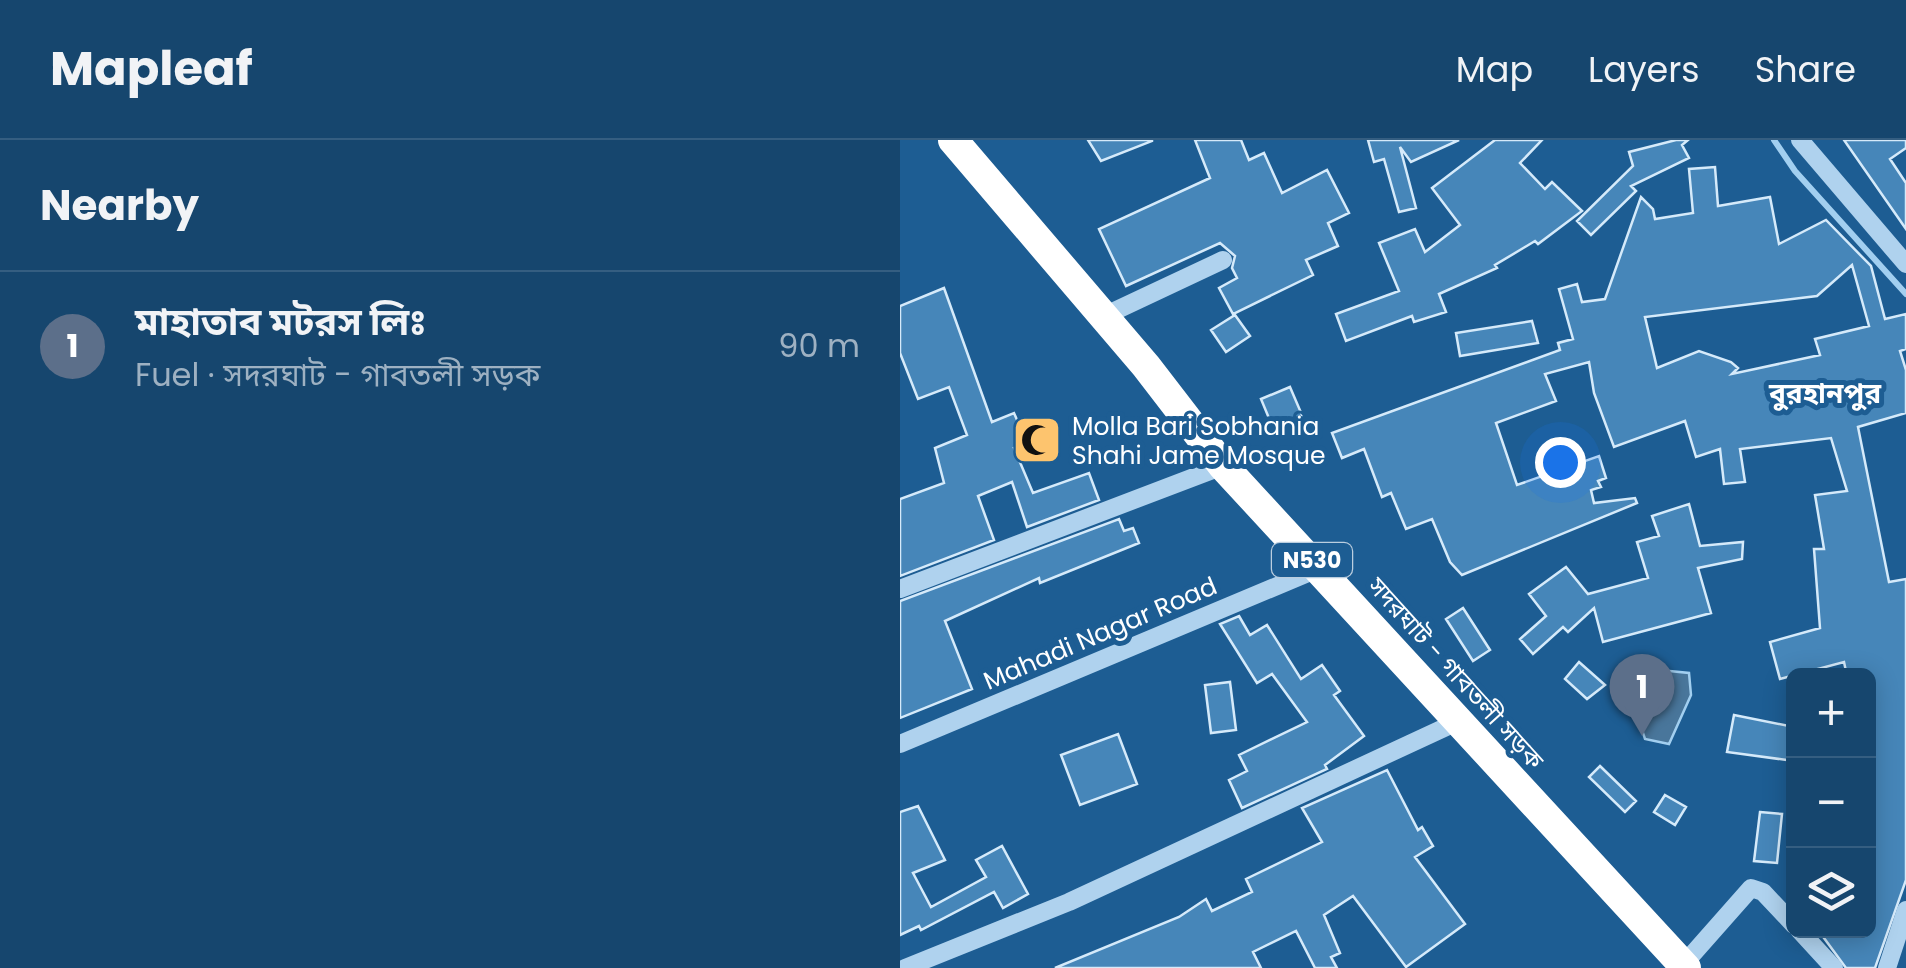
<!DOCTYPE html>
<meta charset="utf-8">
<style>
body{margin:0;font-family:Poppins,"Noto Sans Bengali",sans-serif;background:#235076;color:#f1f3f6}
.controls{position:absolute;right:30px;bottom:30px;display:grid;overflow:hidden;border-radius:15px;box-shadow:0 5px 25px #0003}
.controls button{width:90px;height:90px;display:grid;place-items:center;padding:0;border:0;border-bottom:2px solid #355e81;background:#16466e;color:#f1f3f6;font:50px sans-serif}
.you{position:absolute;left:660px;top:322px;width:35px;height:35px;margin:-25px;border:8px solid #fff;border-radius:50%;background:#1a73e8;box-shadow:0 0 0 15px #1a73e833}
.badge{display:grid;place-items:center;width:65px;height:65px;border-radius:50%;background:#fdc46e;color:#fff;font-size:32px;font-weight:700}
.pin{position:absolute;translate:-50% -82px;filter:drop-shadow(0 2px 5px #0008)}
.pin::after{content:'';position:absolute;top:52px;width:35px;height:30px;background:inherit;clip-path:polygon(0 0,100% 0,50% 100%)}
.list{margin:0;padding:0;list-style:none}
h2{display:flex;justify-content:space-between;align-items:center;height:130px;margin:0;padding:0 40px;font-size:42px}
h2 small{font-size:32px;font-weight:400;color:#9eb1c2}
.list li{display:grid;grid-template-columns:65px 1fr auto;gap:30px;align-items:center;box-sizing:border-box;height:150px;padding:0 40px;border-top:2px solid #355e81}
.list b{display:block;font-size:38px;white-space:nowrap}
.list p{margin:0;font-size:32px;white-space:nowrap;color:#9eb1c2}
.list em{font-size:32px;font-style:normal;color:#9eb1c2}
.icon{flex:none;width:55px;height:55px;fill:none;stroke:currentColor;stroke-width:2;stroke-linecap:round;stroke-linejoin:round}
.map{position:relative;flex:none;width:1006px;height:828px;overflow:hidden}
header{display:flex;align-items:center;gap:60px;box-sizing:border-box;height:140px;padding:0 50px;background:#16466e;border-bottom:2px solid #355e81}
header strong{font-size:48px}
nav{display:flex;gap:55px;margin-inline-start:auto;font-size:35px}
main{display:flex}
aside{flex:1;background:#16466e}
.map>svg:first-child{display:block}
.water{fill:#49769b;stroke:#a2cff0;stroke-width:2.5}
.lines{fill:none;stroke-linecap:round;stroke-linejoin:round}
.stream{stroke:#a2cff0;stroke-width:6}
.building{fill:#4686b9;stroke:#d5eafa;stroke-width:2.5;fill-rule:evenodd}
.minor{stroke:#afd2ee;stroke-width:18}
.highway{stroke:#fff;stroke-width:30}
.labels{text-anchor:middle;stroke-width:10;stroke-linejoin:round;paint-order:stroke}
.shield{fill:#1d5d93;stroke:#bbcedf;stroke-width:2.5}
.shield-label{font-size:22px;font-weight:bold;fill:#fff}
.poi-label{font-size:25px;fill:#fff;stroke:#1d5d93;text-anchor:start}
.street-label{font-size:25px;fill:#fff;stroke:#1d5d93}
.neighbourhood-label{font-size:28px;font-weight:bold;fill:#fff;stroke:#1d5d93}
</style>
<header>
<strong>Mapleaf</strong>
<nav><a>Map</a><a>Layers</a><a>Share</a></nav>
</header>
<main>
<aside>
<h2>Nearby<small></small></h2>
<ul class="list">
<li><span class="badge" style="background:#5c6f8a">1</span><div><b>মাহাতাব মটরস লিঃ</b><p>Fuel · সদরঘাট - গাবতলী সড়ক</p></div><em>90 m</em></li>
</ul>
</aside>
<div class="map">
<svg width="1006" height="828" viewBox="0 0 1006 828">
<rect width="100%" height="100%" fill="#1d5d93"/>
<path class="water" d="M749,529l40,4 2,22 -22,49 -24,-5 -8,-24z"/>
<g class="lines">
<path class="stream" d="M874,0l21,31 111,123"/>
</g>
<path class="building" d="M188,0h64v1l-51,20z
M295,0h46l8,20 15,-7 18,40 45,-23 22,43 -21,10 10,23 -32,14 7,15 -80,39 -14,-26 18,-10 -5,-10 3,-12 -15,-13 -94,43 -27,-57 111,-51z
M468,0h91l-48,22 -11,-15 16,61 -17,4 -15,-53 -10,3z
M595,0h47l-22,23 25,26 7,-7 30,29 -44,33 -3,-3 -40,24 2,3 -58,26 7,18 -32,10 -2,-6 -66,25 -10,-27 63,-23 -20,-48 36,-14 10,23 35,-27 -28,-37z
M776,0h12l-6,5 7,13 -58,28 5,5 -45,44 -14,-14 56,-55 -4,-14z
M944,0h62v8l-16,11 16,24v46z
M815,27l3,39 52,-9 9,47 47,-24 45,46 14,53 21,-5v35l-6,2 6,19v43l-48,14 31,155 17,-3v301l-31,88h-29l-22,-30 7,-8h37v-254h-21l-3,-14 -64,17 -10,-37 50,-14 -6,-79h10l-9,-54 32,-4 -16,-53 -91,11 5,33 -21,2 -4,-35 -24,8 -11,-36 -71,26 -20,-54 -5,-31 -44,12 11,27 -60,22 21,62 82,-29 7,22 -8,3 3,6 -10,3 3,13 41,-5 2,5 -175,72 -12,-13 -18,-43 -26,10 -15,-36 -9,4 -18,-48 -22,9 -10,-25 228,-83 -2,-7 15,-4 -14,-50 18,-5 5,18 23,-3 36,-102 12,12 2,10 38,-6 -4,-44zM952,125l17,61 -54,13 5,16 -88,19 6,-6 -7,-6 -32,-11 -42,17 -12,-51 172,-21z
M44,148l48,134 22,-9 13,30 -13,5 19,45 56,-20 10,27 -72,27 -15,-45 -34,14 16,44 -94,36v-77l44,-16 -9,-35 32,-13 -18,-48 -31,12 -18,-46v-47z
M335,175l15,21 -24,16 -15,-22z
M632,181l6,22 -78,13 -4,-23z
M390,247l15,35 -29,13 -15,-36z
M789,364l11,42 43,-4 -1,17 -44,9 13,45 -108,29 -9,-34 -26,24 -5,-5 -30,27 -13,-15 26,-23 -17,-22 37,-27 22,27 60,-16 -11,-36 22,-6 -7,-20z
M219,379l5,12 9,-3 6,15 -99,40 -1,-5 -94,43 27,68 -72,29v-117z
M563,468l27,42 -17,11 -27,-42z
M339,476l11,19 17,-10 34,54 21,-14 18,26 -6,4 30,41 -39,29 2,4 -85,39 -13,-28 18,-9 -8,-16 68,-33 -35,-48 -15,9 -37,-59z
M679,522l26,23 -18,14 -22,-20z
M330,542l6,48 -25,3 -6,-48z
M834,575l60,12v34l-67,-9z
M218,594l19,50 -57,21 -19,-50z
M700,626l36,35 -11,11 -36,-35z
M487,630l31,60 4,-3 11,19 -18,11 50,67 -59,43 -53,-71 -29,19 16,38 -9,4 6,11h-22l-19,-37 -43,21 8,16h-206l124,-51 27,-18 6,12 40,-19 -6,-13 76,-37 -20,-34z
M765,655l21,12 -11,18 -21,-13z
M18,666l27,54 -32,13 18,34 55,-30 -10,-17 26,-14 26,48 -25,14 -9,-16 -73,38 -2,-4 -19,9v-123z
M860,672l22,2 -5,49 -23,-2z"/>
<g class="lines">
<path class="minor" d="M900,0l106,124
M204,176l119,-56
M0,449l323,-123
M0,604l420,-176
M899,790l35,38
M783,825l68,-77 12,4 31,33
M5,828l164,-66 390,-181
M987,828l19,-58"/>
<path class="highway" d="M53,0l193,226 77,100 463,502"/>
</g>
<defs>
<g id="mosque-square" transform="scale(2.5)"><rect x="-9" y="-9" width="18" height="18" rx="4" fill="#fdc46e" stroke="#1d5d93"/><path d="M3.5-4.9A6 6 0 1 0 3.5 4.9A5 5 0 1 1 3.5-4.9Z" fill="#111"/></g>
</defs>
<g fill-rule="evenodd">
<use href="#mosque-square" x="137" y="300"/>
</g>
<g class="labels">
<rect class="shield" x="372" y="403" width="80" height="34" rx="8"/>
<g class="shield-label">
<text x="412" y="428">N530</text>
</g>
<g class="poi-label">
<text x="172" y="295">Molla Bari Sobhania<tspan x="172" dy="29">Shahi Jame Mosque</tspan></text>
</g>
<g class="street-label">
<text transform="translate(200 493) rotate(-23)" y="9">Mahadi Nagar Road</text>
<text transform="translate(556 533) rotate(48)" y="9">সদরঘাট - গাবতলী সড়ক</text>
</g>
<g class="neighbourhood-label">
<text x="925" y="263">বুরহানপুর</text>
</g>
</g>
</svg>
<div class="controls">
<button>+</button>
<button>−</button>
<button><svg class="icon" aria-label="layers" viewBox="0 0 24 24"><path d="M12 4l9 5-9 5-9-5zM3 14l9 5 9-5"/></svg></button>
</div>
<div class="you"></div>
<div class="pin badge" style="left:742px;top:596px;background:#5c6f8a">1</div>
</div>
</main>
